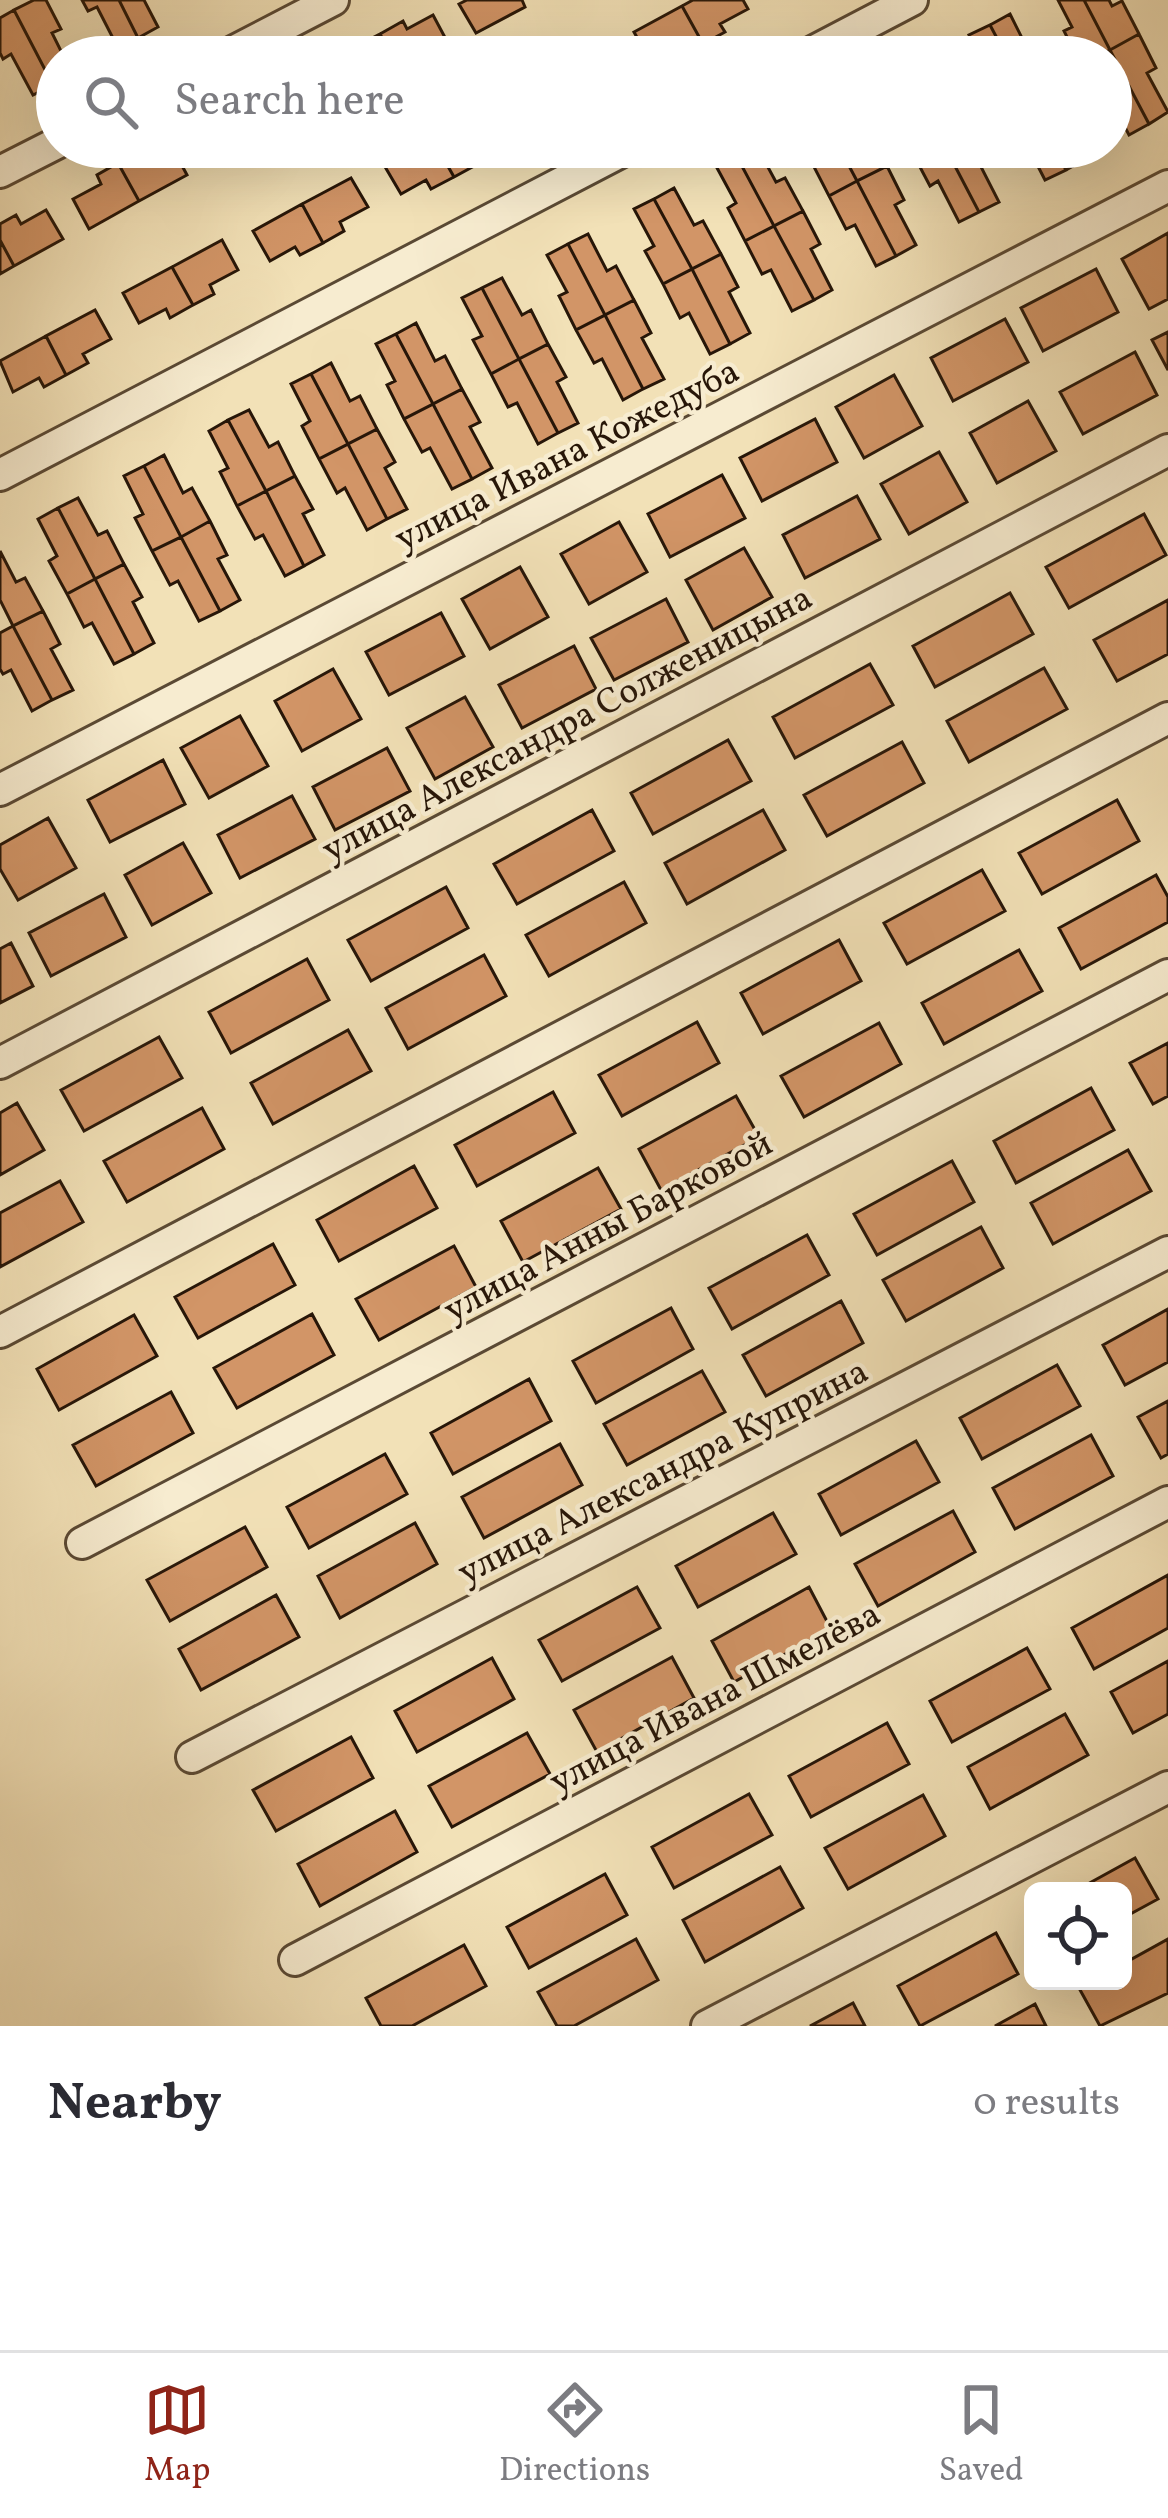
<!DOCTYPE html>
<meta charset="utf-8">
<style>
body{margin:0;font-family:Vollkorn,serif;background:#f7f7f7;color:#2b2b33}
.controls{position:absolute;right:36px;bottom:36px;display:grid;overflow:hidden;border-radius:18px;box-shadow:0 12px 48px #0002}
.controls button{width:108px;height:108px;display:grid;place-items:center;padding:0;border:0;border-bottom:3px solid #e1e1e2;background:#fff;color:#2b2b33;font:60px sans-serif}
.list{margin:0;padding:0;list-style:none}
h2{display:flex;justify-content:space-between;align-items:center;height:156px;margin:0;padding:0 48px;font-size:51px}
h2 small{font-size:39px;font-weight:400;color:#7c7c81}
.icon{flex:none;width:66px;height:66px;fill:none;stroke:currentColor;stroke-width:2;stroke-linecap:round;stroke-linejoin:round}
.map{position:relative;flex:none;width:1168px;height:2026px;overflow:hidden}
.search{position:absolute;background:#fff;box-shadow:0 12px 48px #0002;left:36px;right:36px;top:36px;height:132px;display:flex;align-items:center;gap:30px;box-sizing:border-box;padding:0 42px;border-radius:66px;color:#7c7c81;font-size:45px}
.sheet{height:324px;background:#fff}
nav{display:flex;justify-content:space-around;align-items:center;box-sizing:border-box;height:168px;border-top:3px solid #e1e1e2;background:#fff;font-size:33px;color:#7c7c81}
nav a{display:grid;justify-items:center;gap:6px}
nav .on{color:#8f2418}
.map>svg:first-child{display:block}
.building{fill:#d29567;stroke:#271608;stroke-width:3}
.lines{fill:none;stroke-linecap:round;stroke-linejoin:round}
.minor-casing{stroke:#5a4934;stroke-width:36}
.minor{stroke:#f7ecd0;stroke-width:30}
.labels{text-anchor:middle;stroke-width:9;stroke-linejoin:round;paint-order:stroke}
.street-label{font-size:36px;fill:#271608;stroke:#f7ecd0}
</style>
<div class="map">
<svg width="1168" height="2026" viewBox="0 0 1168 2026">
<rect width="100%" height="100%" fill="#f2e1b7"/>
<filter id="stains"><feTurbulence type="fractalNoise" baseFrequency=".00167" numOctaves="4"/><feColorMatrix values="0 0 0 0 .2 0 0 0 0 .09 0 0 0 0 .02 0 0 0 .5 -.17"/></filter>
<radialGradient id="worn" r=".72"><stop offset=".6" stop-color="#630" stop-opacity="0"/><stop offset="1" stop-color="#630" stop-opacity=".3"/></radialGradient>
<path class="building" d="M34,0h12l15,29 -9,4 12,24h-7v26l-4,2 -39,-75z
M82,0h37l19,38 -20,10 -21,-41 -9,4z
M119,0h25l14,27 -20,11z
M467,0h55l3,7 -49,26 -17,-29z
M693,0h50l5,9 -28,15 5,8 -22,12 -21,-38z
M1058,0h26l26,50 -15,7h-18l-13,-26 8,-4z
M1084,0h25l3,6 10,-5 17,33 -29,16z
M682,6l21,38 -23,12 -4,-8 -18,9h-10l-14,-25z
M14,10l39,75 -20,10 -22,-41 -8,5 -3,-6v-35z
M1010,14l19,38 10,-5 5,10h-37l-17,-32z
M433,15l16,30 -22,12h-34l-13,-23 23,-13 4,8z
M990,25l17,32h-26l-12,-22z
M380,34l13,23h-35l5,-3 -4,-9z
M1139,34l17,34 -9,5 21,39 -19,12 -39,-74z
M1110,50l39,74 -20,11 -18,-35v-43h-16z
M167,147h5l15,28 -48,26 -21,-38 22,-12 5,8z
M211,147h40l-30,17z
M417,147h20l17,30 -23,12 -5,-9 -25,14 -17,-29z
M437,147h51l-18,9 6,9 -22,12z
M752,147h5l19,35 9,-4 18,33 -29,15 -38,-71z
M814,147h25l18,34 -28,15 -17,-33 8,-4z
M839,147h38l10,19 -30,15z
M922,147h23l34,65 -20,10 -21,-41 -8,5 -18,-34z
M945,147h38l4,8 -9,6 21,41 -20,10z
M1028,147h26l12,23 -21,10z
M1054,147h25l7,12 -20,11z
M736,155l38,71 -29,15 -17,-33 8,-5 -20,-37z
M118,163l21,38 -50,28 -16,-30 28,-15 -4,-9z
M887,166l17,34 -9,5 21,40 -20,11 -39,-75z
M351,178l17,29 -28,15 4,9 -21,12 -21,-39z
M857,181l39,75 -20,10 -21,-41 -9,4 -17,-33z
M674,188l20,37 9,-4 18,33 -29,15 -38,-70z
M654,199l38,70 -29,15 -18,-33 9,-5 -20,-37z
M302,204l21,39 -23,12 -5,-8 -25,14 -17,-30z
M46,210l17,29 -49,27 -14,-26v-16l16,-9 5,9z
M803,211l17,33 -9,5 21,41 -18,10 -40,-74z
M774,226l40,74 -22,11 -21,-41 -9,4 -17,-33z
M1168,233v66l-19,10 -27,-50z
M588,234l19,37 9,-5 18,34 -29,15 -37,-71z
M0,240l14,26 -14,8z
M222,240l16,30 -28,15 4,9 -21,11 -21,-38z
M568,244l37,71 -29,15 -17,-34 8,-4 -20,-37z
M721,254l17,33 -9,5 21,41 -20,11 -38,-75z
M172,267l21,38 -23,13 -4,-9 -27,14 -16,-30z
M692,269l38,75 -20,10 -21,-41 -9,5 -17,-34z
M1096,269l22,43 -75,39 -22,-43z
M502,278l20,37 9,-5 17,34 -29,15 -37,-71z
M482,288l37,71 -28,15 -18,-34 9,-4 -20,-38z
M634,300l17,33 -9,5 22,41 -21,10 -38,-74z
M95,310l16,29 -28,15 5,9 -22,12 -20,-39z
M605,315l38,74 -20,11 -21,-41 -8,4 -18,-33z
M1005,319l23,43 -75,39 -22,-43z
M416,323l19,38 10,-5 17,33 -29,15 -37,-70z
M1168,332v38l-16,-30z
M396,334l37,70 -29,15 -17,-34 8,-4 -19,-37z
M46,336l20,39 -22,12 -5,-9 -26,14 -13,-31z
M548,344l18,33 -9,5 21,41 -20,10 -39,-74z
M1135,352l22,43 -74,39 -23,-42z
M519,359l39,74 -20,11 -21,-41 -9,4 -17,-33z
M331,363l19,38 10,-5 17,33 -29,15 -37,-70z
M311,374l37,70 -29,15 -17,-33 8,-5 -19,-37z
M894,375l28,51 -58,32 -28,-51z
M462,389l18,33 -10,5 22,41 -20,11 -39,-75z
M1028,401l28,50 -59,32 -27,-50z
M433,404l39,75 -20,10 -22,-41 -8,4 -18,-33z
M249,410l20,37 9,-5 17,34 -29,15 -38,-71z
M815,419l22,43 -75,39 -22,-43z
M228,420l38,71 -29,15 -17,-34 8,-4 -19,-37z
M377,429l18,33 -10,6 22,41 -20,10 -39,-75z
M348,444l39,75 -20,11 -22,-42 -8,5 -18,-34z
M939,452l28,50 -58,32 -28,-50z
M164,455l19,38 9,-5 18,33 -29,16 -37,-71z
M144,466l37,71 -29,14 -17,-33 8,-4 -19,-38z
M722,475l23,43 -75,39 -22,-43z
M295,476l18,33 -10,5 21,41 -20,11 -38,-75z
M266,491l38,75 -19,10 -22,-41 -8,4 -18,-33z
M857,496l23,43 -75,39 -22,-43z
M78,498l20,37 9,-4 17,33 -29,15 -37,-71z
M58,508l37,71 -28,15 -18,-33 8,-5 -19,-37z
M1144,514l22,41 -97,53 -23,-41z
M210,521l17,34 -9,4 22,41 -20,11 -39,-74z
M619,522l28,50 -58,32 -28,-50z
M181,537l39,74 -21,10 -21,-40 -8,4 -18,-34z
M744,548l28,49 -59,33 -27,-50z
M0,551l16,31 9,-4 18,33 -30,15 -13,-26z
M124,564l18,33 -9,5 21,41 -20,11 -39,-75z
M520,567l28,50 -58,32 -28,-50z
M95,579l39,75 -20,10 -22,-41 -8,4 -17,-33z
M1010,593l23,41 -98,53 -22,-41z
M666,599l22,43 -74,38 -23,-42z
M1168,600v54l-51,27 -23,-41z
M43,611l17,33 -9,5 22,41 -21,10 -39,-74z
M441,613l23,43 -75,39 -23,-43z
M13,626l39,74 -20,11 -21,-41 -8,4 -3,-5v-36z
M574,646l22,43 -74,39 -23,-43z
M870,664l23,41 -98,53 -22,-41z
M1044,668l23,41 -98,53 -22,-41z
M333,669l28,50 -59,32 -27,-50z
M465,697l28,50 -58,32 -28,-51z
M240,716l28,50 -59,32 -28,-50z
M728,740l23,41 -98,53 -22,-41z
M902,742l22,41 -97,53 -23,-41z
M387,748l23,43 -75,39 -22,-43z
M163,760l22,44 -75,38 -22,-42z
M292,796l23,43 -75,39 -22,-43z
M1117,800l22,41 -97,53 -23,-41z
M592,810l22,41 -97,53 -23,-40z
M763,810l22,40 -98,54 -22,-41z
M48,818l28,50 -58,32 -18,-31v-24z
M183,843l28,50 -59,32 -27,-50z
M982,870l23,41 -98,53 -23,-41z
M1156,875l12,22v25l-87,47 -22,-41z
M624,882l22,41 -97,53 -23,-41z
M446,887l22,41 -97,53 -23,-41z
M104,894l22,43 -75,39 -22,-43z
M839,940l22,41 -98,53 -22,-41z
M11,943l22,43 -33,17v-54z
M1019,950l23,41 -98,53 -22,-41z
M484,955l22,41 -98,53 -22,-41z
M307,959l22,41 -98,53 -22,-41z
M697,1022l22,41 -97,53 -23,-41z
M879,1023l22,41 -97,53 -23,-41z
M348,1030l23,41 -98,53 -22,-41z
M159,1037l23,41 -98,53 -23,-41z
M1168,1043v53l-15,8 -23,-41z
M1091,1088l23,42 -98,53 -22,-42z
M553,1092l22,41 -98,53 -22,-41z
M736,1096l23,41 -98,53 -22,-41z
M17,1103l27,47 -44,25v-62z
M202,1108l22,41 -97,53 -23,-41z
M1128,1150l23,41 -98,53 -22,-41z
M952,1161l22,41 -97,53 -23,-41z
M414,1166l23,42 -98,53 -22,-41z
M598,1168l23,41 -98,53 -22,-41z
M60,1181l23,41 -83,45v-54z
M981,1227l22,41 -97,53 -23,-41z
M807,1235l22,40 -97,54 -23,-41z
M273,1244l22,41 -97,53 -23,-41z
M454,1246l22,41 -97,53 -23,-41z
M841,1301l22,42 -97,53 -23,-41z
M671,1308l22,41 -97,54 -23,-42z
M1168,1309v53l-43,23 -22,-40z
M312,1314l22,41 -97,53 -23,-40z
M134,1315l23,41 -98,54 -22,-41z
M1057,1365l23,41 -98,53 -22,-41z
M702,1371l23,41 -98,53 -23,-41z
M529,1379l22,42 -98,53 -22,-41z
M171,1392l22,41 -97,53 -23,-41z
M1168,1401v53l-7,4 -23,-41z
M1091,1435l22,41 -98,53 -22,-41z
M916,1441l23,41 -98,53 -22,-41z
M560,1444l22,41 -98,53 -22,-41z
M385,1454l22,40 -98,54 -22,-41z
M953,1511l22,41 -97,54 -23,-42z
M773,1513l23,41 -98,53 -22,-41z
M415,1523l22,41 -97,54 -22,-42z
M245,1527l22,40 -97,54 -23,-41z
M1168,1575v53l-74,41 -22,-41z
M637,1587l23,41 -98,53 -23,-41z
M809,1587l22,42 -97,53 -22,-41z
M276,1595l23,42 -98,53 -22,-41z
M1027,1648l23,41 -98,53 -22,-41z
M672,1657l22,41 -97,54 -23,-42z
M492,1658l22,41 -97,53 -22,-41z
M1168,1661v53l-35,19 -22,-41z
M1065,1714l23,41 -98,54 -22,-42z
M887,1723l22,41 -98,53 -22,-41z
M527,1733l23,41 -98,53 -23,-41z
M351,1737l22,41 -97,53 -23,-41z
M749,1794l23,41 -98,53 -22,-41z
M923,1795l22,41 -97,53 -23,-41z
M395,1811l22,41 -97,54 -22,-42z
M1135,1858l23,41 -35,19v-27h-48z
M780,1867l23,41 -98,54 -22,-42z
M605,1874l22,41 -98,53 -22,-41z
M996,1933l22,41 -98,52 -22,-40z
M636,1939l22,41 -84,46h-17l-19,-34z
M1168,1939v54l-68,33 -21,-38 12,-7h32v-17z
M464,1945l22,41 -74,40h-31l-15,-28z
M853,2003l12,23h-55z
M1035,2004l11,22h-51z"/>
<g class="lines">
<g class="minor-casing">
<path id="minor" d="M223,57l110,-57
M803,57l109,-57
M0,172l57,-29
M0,475l630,-328
M0,790l1168,-604
M0,1063l1168,-613
M0,1332l1168,-614
M82,1543l1086,-568
M192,1757l976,-505
M295,1960l873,-458
M707,2026l461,-239"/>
</g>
<use href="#minor" class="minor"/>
</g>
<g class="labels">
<g class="street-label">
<text transform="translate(566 453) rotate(-27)" y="13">улица Ивана Кожедуба</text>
<text transform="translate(566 722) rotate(-28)" y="13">улица Александра Солженицына</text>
<text transform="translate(607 1225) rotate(-28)" y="13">улица Анны Барковой</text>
<text transform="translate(662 1470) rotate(-27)" y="13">улица Александра Куприна</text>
<text transform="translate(714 1696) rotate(-28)" y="13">улица Ивана Шмелёва</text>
</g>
</g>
<rect width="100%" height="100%" filter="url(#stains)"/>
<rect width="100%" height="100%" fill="url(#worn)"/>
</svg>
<div class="controls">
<button><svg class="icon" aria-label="locate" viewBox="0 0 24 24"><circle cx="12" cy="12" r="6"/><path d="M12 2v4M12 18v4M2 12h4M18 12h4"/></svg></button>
</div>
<div class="search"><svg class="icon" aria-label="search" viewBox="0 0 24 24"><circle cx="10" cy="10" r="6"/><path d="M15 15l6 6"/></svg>Search here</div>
</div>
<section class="sheet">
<h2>Nearby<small>0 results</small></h2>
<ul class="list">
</ul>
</section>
<nav>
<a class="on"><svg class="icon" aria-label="map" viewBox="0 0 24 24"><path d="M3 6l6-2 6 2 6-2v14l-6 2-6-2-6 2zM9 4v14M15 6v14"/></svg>Map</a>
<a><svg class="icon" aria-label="directions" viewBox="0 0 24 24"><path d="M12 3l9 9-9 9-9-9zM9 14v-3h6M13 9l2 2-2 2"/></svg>Directions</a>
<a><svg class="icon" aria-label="saved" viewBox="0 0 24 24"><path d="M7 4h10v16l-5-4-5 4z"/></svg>Saved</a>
</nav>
